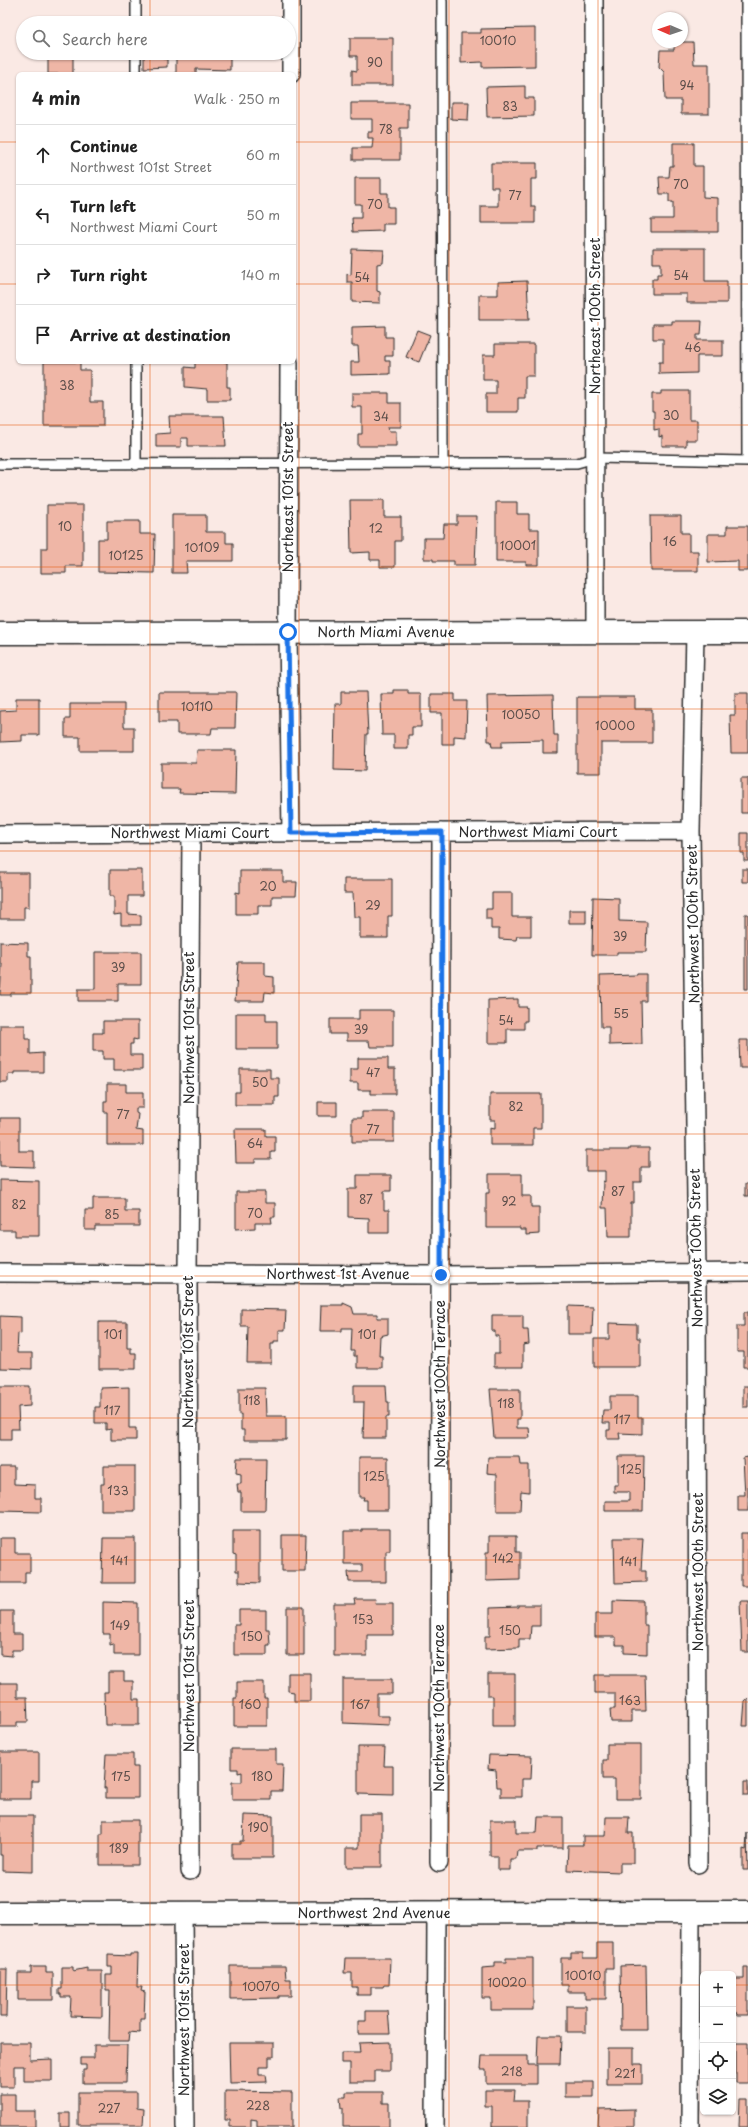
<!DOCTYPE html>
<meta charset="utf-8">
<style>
body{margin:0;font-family:"Playpen Sans",sans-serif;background:#f2f2f2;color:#222}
.controls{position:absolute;right:12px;bottom:12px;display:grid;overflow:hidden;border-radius:6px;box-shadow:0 1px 3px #0004}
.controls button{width:36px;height:36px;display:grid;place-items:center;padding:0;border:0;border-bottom:1px solid #e0e0e0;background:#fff;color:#222;font:20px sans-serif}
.compass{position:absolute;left:652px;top:12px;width:36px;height:36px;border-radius:50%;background:#fff;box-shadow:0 1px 3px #0004;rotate:272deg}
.stop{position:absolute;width:12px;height:12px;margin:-9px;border:3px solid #1a73e8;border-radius:50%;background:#fff}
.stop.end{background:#1a73e8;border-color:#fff;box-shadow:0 1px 4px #0008}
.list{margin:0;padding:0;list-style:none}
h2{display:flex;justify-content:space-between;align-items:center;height:52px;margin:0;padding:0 16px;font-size:17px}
h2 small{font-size:13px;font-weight:400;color:#767676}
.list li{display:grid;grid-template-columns:26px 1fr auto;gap:12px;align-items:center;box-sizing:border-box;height:60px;padding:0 16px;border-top:1px solid #e0e0e0}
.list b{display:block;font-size:15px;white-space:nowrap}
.list p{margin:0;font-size:13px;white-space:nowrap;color:#767676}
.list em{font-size:13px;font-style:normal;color:#767676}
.icon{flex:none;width:22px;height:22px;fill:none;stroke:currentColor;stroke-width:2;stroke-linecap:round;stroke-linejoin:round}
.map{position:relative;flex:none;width:748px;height:2127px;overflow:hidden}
.search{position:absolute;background:#fff;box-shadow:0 1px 3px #0004;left:16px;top:16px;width:280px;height:44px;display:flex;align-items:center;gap:10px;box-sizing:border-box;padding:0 14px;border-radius:22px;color:#767676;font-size:15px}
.panel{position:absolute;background:#fff;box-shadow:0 1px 3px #0004;left:16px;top:72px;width:280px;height:292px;border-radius:6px}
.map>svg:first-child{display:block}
.building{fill:#efb6a6;stroke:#2b2b2b}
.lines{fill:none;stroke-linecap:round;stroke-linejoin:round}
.lane-casing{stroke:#2b2b2b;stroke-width:12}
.street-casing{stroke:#2b2b2b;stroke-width:20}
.secondary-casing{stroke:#2b2b2b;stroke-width:25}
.lane{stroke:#fff;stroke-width:9}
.street{stroke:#fff;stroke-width:17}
.secondary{stroke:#fff;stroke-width:22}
.route{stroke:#1a73e8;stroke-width:5}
.grid{fill:none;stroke:#e8590c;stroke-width:1;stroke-opacity:0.55}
.labels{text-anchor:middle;stroke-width:4;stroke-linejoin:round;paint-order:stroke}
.number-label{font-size:12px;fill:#5c4e4a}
.street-label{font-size:14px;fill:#2b2b2b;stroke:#fff}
</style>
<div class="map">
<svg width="748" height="2127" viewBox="0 0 748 2127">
<rect width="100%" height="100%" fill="#fae9e4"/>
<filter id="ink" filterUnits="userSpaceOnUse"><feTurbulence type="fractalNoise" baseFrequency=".025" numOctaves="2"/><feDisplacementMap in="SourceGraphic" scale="8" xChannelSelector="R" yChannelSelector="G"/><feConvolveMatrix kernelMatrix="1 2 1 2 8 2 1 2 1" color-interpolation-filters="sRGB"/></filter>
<g filter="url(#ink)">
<path class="building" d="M535,28v38l-53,1v-5l-21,1v-30h20v-4z
M350,38h43v47h-41v-15l5,1v-15h-7z
M674,42h19l1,22h15v50h-28v-14h-16l-1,-28 -5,-5 1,-17h14z
M44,53h32v4h-3v17h-25v-17l-4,1z
M144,53h19v6h4v8l-23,1z
M176,53h54v17l-34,-1v5h-20z
M525,86v12h9v18l-47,1 -1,-30z
M451,102h18l-1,18 -17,-1z
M351,103h57v25h-8v32h-47v-12h19l1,-10h-5v-6h4v-13h-21z
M673,143h21v23h9v31l15,1v34h-67v-13h22v-17h-4v-8h-9l-1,-17h10l1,-11h3z
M491,163h46v16h-6v27h4v17h-54v-17h17v-19h-7z
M355,178h26v15h7v14h6v17h-11v7l-30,1 -1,-14h9v-14h-6z
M653,248h52v33h22v22h-40v-9h-35v-15h5v-5h4v-11h-8z
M352,249l32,1 -1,13 -6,1v27l3,1v11l-28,-1v-20h-5v-8l4,1z
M527,281l2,39h-50v-25h19v-13z
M672,321h30l-1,14h-4v5h26v16h-26v17l-38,1v-12h4v-23h-10v-15h19z
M385,326v11h8v19h-8v5h5v13l-39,1v-13h8l-1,-16h-6v-19z
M417,330l13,5 -11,27 -13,-5z
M495,344h39v32h-9v22h-7v14h-32v-18h10v-14h-13v-25h12z
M44,362h36v8h10v32h13v24h-59z
M195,362h32v25h3v13h-23v-11l-22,-2v-20l10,1z
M661,391h28v29h8v20h-11v6h-24v-10l-3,1v-8l-5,1v-19h-2v-17h9z
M352,393h37v10h12v24h-13l1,4h7v15h-38v-12h4v-27h-10z
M169,416h55l2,30h-38v-8h-7v9h-25v-13l14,-1z
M350,500h34v17h17v24h-6v26h-15v-7h-10v-8l-19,1z
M496,502h21v12h12v15h10v36h-13v-3h-30z
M47,505h36v61h-17v7h-25v-25h6z
M172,515h34v17h20v11h7v18h-47l1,12h-15z
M457,516h20l-2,49h-21v-4h-21v-2h-9v-21h19l1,-14h13z
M650,516h31v17h8v18h9v20h-47z
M107,521h33v13h15l-1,39 -56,-1v-33h9z
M727,526h21v45h-10v-10l-30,1v-28h19z
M394,690h14v4h13v33h-9v8h-4v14h-14v-14h-12l-1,-41h13z
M159,692h77l-1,36h-23l-1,6h-34v-12h-18z
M341,692h25l2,42h-2l-1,37 -31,-1 1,-66h6z
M735,693h13v60h-17l-1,-38h5z
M431,694h24v7h12l-1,36 -12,-1v8h-12v-31h-11z
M553,695l1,40h4v18h-15v-13l-41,1v6h-10l-1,-6h-3l-1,-45z
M577,697h58v12h17v34h-51v30h-24z
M16,698h23v37h-17v6l-22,1v-31l16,-1z
M70,704h54v23h10v24h-54v-14h-15v-18h5z
M197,750h39l-1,44 -56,-1 1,-4h-19v-26h35z
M741,778h7v35h-7z
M741,833h7v28h-4v-8h-3z
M742,869h6v13h-6z
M110,870h32v26h-14v18l13,1v10h-20v-11l-7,1v-19h-4z
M240,871h43v11h14l-1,14h-24v9h-14v9h-22v-22l4,1z
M0,873h29v34h-5v12h-24z
M344,879h48v37h-4v22h-28v-21h-6l-1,-24h-9z
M492,893h20v24h19v19h-14l-1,4 -17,-1v-10h-8v-10h-5v-10h6z
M593,897l26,1v23l28,1 -1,30h-29v3h-25z
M569,910h17v13h-17z
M745,914h3v75h-3z
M0,942l28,1v13h3v37h-20v2h-11l2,-32h-2z
M95,952h46v32h-23v17h-40v-12h17z
M238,962h27v14l9,1v16l-9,-1 -1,9h-29z
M637,974h9v27h-5l1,43 -33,1v-18h-8l-1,-51 37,-1z
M518,999v8h9v14h-3v8h-17v14h-19v-43z
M359,1010h34v37h-23l-1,-6h-22v-7h-17v-15h29z
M236,1013h30v8h11v28h-41z
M103,1021h35v19l-5,-1v5h-3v11h12v15h-28v-11h-11v-8h-10v-18h10z
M0,1025h25v14h5v15l13,-1v19h-29v2h-6v8h-8z
M739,1040h9v28h-8z
M358,1058h30v11h7v25h-24v-4h-13v-7h-8v-14h8z
M240,1069h30v9h9v19h-4v8h-40v-13h5z
M107,1084h19v8h17v16h-7v5l2,1 -2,16 7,1v14h-36v-33h-3v-11h3z
M490,1094h51v34h-8v17h-43v-18l5,1v-8h-5z
M318,1102h19v14h-19z
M362,1112h32v30h-42v-24h10z
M0,1118h19v33h15v16l-34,-1z
M235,1129h31v7h9v16h-4v7h-16v4h-19z
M629,1148h20v19h-8v15h-7v21h-3v34h-23l-1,-29h-5l1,-27 2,1v-11h-19v-21h43z
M489,1174h33v22h9v11h8v27l-13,1v-5h-6v-2h-34v-35h3z
M357,1175h34v16h-7v19h5v23h-20v-15l-21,-1v-28h9z
M0,1180l39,1v55h-24v-6h-15z
M745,1184h3v12h-3z
M236,1192h29v11h10v14h-4l1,6h-17v5l-19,1z
M93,1198h32v13h14v15h-44v4h-10v-20h8z
M343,1303l9,4 2,7h23v4h11v16l-8,2 -1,20h3v12h-25v-12h-3v-5h-3l1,-23h-10v3h-22l1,-26h22z
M568,1306l25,1 -1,27h-24z
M241,1309l45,1 -1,20h-6v11h-5v3h-3v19h-24l1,-37h-7z
M744,1312h4v55h-4v-15h-7v-26h7z
M492,1315h31v15h5l1,14 -6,1v22h-29v-13h5v-18h-4v-5h-3z
M0,1316l21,1v17l-3,-1 -1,20h15v16l-32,-1z
M99,1322h28v26h4v5h5v16h-37z
M609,1323l28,1v14h3v29h-46v-28h15z
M354,1385h32l1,17h2v15h-3v21h-23l1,-36h-10z
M0,1386h30v20l-12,1 1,22h-8v11h-11z
M743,1386h5v21h-5z
M129,1387v41h7v12h-25v-11l-5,1v-7h-11v-16h5v-19z
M239,1388h26l1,28h20v24h-42v-10h-3v-16l-2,1z
M490,1389h30v30h-3v9h12l1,10h-36z
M610,1396h28v21h4v17l-23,-1 1,6h-13v-9h3v-7h-8l1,-13h7z
M618,1456h26l-1,55h-38v-10h24v-9h-15v-7h4z
M359,1457h29v53h-21v-10h-4l1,-3h-5z
M488,1457h32l1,8h8v27l-8,-1 -1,20h-23v-37l-10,-1z
M748,1457v54h-10v-16h7l-2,-37z
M237,1458h29l-1,53h-24v-19h-3l-1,-8h4v-10l-5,-1z
M104,1466h31v45h-34v-27h3z
M0,1467h14v17l21,1v13h6v14l-41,-1z
M362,1529h28v22h-4v31h-37l-1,-10h14v-8h-18v-33h18z
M233,1531h27v52l-21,-1v-11h-3v-16l-3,-1z
M741,1533h7v53h-7z
M282,1535h24l-1,36h-23z
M489,1536h27v16h4v28l-34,1v-29h3z
M0,1538h15v15h15v19h-5v11h-25z
M103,1538h32v45h-33z
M614,1538h29l-2,33h5v11l-31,1z
M354,1599h22l-1,4h18v32h-26v21h-33v-52h21z
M613,1600l31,1v24h3v29l-23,-1v-8h-8v-8h-21v-23h18z
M740,1601h8v51h-6z
M103,1602l35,1v52h-24v-11l-4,1v-11h-7z
M518,1605h22v21h-9l-1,13h-11v9l-34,1v-13h5v-28l28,-1z
M287,1607h17v48h-17z
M239,1610h27v19h3l1,16h-3v10h-33v-30h5z
M0,1611h13v23h9v16h-10v6l-12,-1z
M108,1672h16v9h9v18h6v26h-34l-1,-33h4z
M288,1673h22v28h-16v-9l-6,-1z
M488,1674h27v52h-22v-30h-5z
M595,1675h50l1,36h-14v11h-21l-1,-13h5v-16h-20z
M343,1679h49v15h-15v22h12v9l-46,-2z
M237,1682h27v16h3v28h-33v-28h3z
M0,1683h17v14h10l1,25h-11v5h-17z
M748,1698v28h-5l2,-25z
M607,1744h34v55h-26v-20h-12v-19h4z
M358,1747h27l-1,19h9v29l-35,-1z
M231,1749h45v15h7l-1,27h-11v9h-39v-18h10v-10l-4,1v-4h-7z
M0,1752h39v29h-8v18h-31z
M106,1754h27v13h5v31h-32v-10h-2z
M489,1755l43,1 -1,23h-9v18h-21v-10h-4l-1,-17 -8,-1z
M744,1782h4v13h-4z
M359,1814h23v53h-36v-19h13z
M244,1815l29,1v42h-41v-14h8v-3h3z
M0,1816h33v56l-31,-1v-16h-2z
M538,1817h25v31h-26v3h-20l-1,8h-6v11h-12v-14h-8v-36h26v13h21z
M606,1817h23l-1,16h5v30h-13v9l-53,-2 1,-25h15v-9h22z
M103,1820h35v45h-38v-31h3z
M747,1833l1,37h-5v-21l3,1z
M597,1943h16v25h-7v31h-21v-7h-17v-7h-7v-27h10v-5h12v5h14z
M130,1954h8l-1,33h5l-1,4 4,1 -1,27h-4v14l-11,-1 -1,9h-19l1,-51h-4v-15h6v-8h-4v-12l22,1z
M345,1958h45l-1,27h-5l-1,2h-12v8h-14v-8h-5v-14h-8z
M506,1958h27v52h-42v-12h-9v-30l13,-1v-5h11z
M646,1965l1,65h-26l-1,-64z
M230,1966h55l1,13h5v17h-12v2l-49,1z
M31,1967h15v6h7v27h-35v-27h13z
M62,1967h11v4l14,-3v3h15v46l-32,-1 1,-19h-10v-3h-2v-5h3z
M744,1967h4v48h-10l-1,-3 -4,-1v-32h11z
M0,1969h7l-1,48h-6z
M567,2006h19v26h-19z
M366,2011h22l2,23h-32v-13h8z
M538,2036h23l-1,28h-23z
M390,2042v29h-15v11h-25v-19h-9v-10h19l-1,-10z
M0,2043h30v17l22,-1v22h-28v-15h-10v21h-14z
M229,2043h45v14h-5v10h-10v8h7l1,7 -37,1z
M736,2043h12v40h-12z
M94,2045h33l-1,38h-43v-13h3v-5h-5v-7h13z
M607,2048h27v16h8v20h-35z
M482,2056h46v9h9v19h-51v-15h-5z
M565,2082h29v15h-29z
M485,2090h30l-1,11h14v26h-36v-21h-7z
M225,2091l67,1v35h-35v-7l-6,-1v8h-22v-7h-4z
M78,2092h59v16l7,1 -1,16h-65z
M346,2092h37v11h6v24h-46v-19h-2l-1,-11h6z
M0,2094h15v17h20v16h-35z
M740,2099h8v28h-9z
M634,2109v18h-36l1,-17z
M60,2113h10v14h-10z"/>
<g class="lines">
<g class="lane-casing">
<path id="lane" d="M442,0l1,464
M746,0l1,461
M136,23v-23
M136,74v-21
M0,464l577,-1 18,-5 153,3
M136,465v-103"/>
</g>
<g class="street-casing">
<path id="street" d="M594,0l1,632
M291,74v-74
M289,362l-1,271 3,200
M695,632l-4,199 6,441 1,592
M0,834l691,-3
M0,1273l441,2 307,-3
M439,1863l2,-1031
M190,1871l-2,-597 3,-441
M183,1913l2,214
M435,2127l1,-214
M690,2127l1,-215"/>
</g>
<g class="secondary-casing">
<path id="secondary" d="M0,633l748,-1
M0,1913l748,-1"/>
</g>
<use href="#lane" class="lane"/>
<use href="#street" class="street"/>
<use href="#secondary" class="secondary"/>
</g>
</g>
<g class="lines" filter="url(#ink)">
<path class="route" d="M288,632l3,201 151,-1 -1,443"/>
</g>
<path class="grid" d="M150,0v23M299,0v2127M449,0v2127M598,0v2127M150,53v21M0,142h18M294,142h454M0,284h18M294,284h454M150,362v1765M0,425h748M0,567h748M0,709h748M0,851h748M0,993h748M0,1134h748M0,1276h748M0,1418h748M0,1560h748M0,1702h748M0,1843h748M0,1985h703M733,1985h15"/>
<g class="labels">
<g class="number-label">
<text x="498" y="45">10010</text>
<text x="375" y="67">90</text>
<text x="687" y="90">94</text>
<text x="510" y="111">83</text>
<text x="386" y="134">78</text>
<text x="681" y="189">70</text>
<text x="515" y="200">77</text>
<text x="375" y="209">70</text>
<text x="681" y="280">54</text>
<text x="362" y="282">54</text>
<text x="693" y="352">46</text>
<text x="67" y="390">38</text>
<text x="671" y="420">30</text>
<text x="381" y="421">34</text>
<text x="65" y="531">10</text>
<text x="376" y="533">12</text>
<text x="670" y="546">16</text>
<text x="518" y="550">10001</text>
<text x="202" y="552">10109</text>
<text x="126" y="560">10125</text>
<text x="197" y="711">10110</text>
<text x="521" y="719">10050</text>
<text x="615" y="730">10000</text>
<text x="268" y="891">20</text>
<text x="373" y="910">29</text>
<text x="620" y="941">39</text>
<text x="118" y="972">39</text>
<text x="621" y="1018">55</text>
<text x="506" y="1025">54</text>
<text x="361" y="1034">39</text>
<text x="373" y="1077">47</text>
<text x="260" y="1087">50</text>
<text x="516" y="1111">82</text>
<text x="123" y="1119">77</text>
<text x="373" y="1134">77</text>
<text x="255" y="1148">64</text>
<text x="618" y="1196">87</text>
<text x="366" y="1204">87</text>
<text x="509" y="1206">92</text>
<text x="19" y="1209">82</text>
<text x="255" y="1218">70</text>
<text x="112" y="1219">85</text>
<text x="113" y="1339">101</text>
<text x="367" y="1339">101</text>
<text x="252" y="1405">118</text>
<text x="506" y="1408">118</text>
<text x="112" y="1415">117</text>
<text x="622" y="1424">117</text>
<text x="631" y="1474">125</text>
<text x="374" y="1481">125</text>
<text x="118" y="1495">133</text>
<text x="503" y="1563">142</text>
<text x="119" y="1565">141</text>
<text x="628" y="1566">141</text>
<text x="363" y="1624">153</text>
<text x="120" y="1630">149</text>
<text x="510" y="1635">150</text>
<text x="252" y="1641">150</text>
<text x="630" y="1705">163</text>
<text x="250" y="1709">160</text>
<text x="360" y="1709">167</text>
<text x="121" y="1781">175</text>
<text x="262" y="1781">180</text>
<text x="258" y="1832">190</text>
<text x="119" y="1853">189</text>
<text x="583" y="1980">10010</text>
<text x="507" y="1987">10020</text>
<text x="261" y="1991">10070</text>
<text x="512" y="2076">218</text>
<text x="625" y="2078">221</text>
<text x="258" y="2110">228</text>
<text x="109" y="2113">227</text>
</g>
<g class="street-label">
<text transform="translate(595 316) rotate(-90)" y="5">Northeast 100th Street</text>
<text transform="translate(288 497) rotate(-90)" y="5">Northeast 101st Street</text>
<text x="386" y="637">North Miami Avenue</text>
<text x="538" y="837">Northwest Miami Court</text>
<text x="190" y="838">Northwest Miami Court</text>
<text transform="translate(693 924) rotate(-91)" y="5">Northwest 100th Street</text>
<text transform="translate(189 1028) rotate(-90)" y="5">Northwest 101st Street</text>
<text transform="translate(696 1248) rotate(-91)" y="5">Northwest 100th Street</text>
<text x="338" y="1279">Northwest 1st Avenue</text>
<text transform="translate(188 1352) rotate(-90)" y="5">Northwest 101st Street</text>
<text transform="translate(440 1384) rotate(-90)" y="5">Northwest 100th Terrace</text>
<text transform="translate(698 1572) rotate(-90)" y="5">Northwest 100th Street</text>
<text transform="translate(189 1676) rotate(-90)" y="5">Northwest 101st Street</text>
<text transform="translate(439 1708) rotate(-90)" y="5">Northwest 100th Terrace</text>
<text x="374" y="1918">Northwest 2nd Avenue</text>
<text transform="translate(184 2020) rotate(-90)" y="5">Northwest 101st Street</text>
</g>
</g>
</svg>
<div class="controls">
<button>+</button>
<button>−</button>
<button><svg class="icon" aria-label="locate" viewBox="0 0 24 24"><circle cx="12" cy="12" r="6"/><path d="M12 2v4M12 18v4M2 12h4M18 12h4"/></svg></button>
<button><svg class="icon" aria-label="layers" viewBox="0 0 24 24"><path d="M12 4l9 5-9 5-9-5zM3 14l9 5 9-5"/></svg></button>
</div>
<svg class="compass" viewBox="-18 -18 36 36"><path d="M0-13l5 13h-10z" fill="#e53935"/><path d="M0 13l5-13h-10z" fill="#767676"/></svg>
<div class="stop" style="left:288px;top:632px"></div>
<div class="stop end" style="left:441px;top:1275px"></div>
<div class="search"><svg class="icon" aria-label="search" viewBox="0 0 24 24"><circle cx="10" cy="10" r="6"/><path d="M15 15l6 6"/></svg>Search here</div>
<section class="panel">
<h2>4 min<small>Walk · 250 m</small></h2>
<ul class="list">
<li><svg class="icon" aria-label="ahead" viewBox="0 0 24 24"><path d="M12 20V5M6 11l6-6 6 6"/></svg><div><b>Continue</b><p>Northwest 101st Street</p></div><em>60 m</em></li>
<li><svg class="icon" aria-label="left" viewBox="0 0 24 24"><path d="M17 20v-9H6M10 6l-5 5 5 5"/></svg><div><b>Turn left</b><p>Northwest Miami Court</p></div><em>50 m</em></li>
<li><svg class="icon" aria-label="right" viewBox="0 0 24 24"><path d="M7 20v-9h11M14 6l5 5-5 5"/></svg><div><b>Turn right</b></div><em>140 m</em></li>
<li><svg class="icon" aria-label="arrive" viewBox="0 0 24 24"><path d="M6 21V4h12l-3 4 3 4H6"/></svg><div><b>Arrive at destination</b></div></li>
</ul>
</section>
</div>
